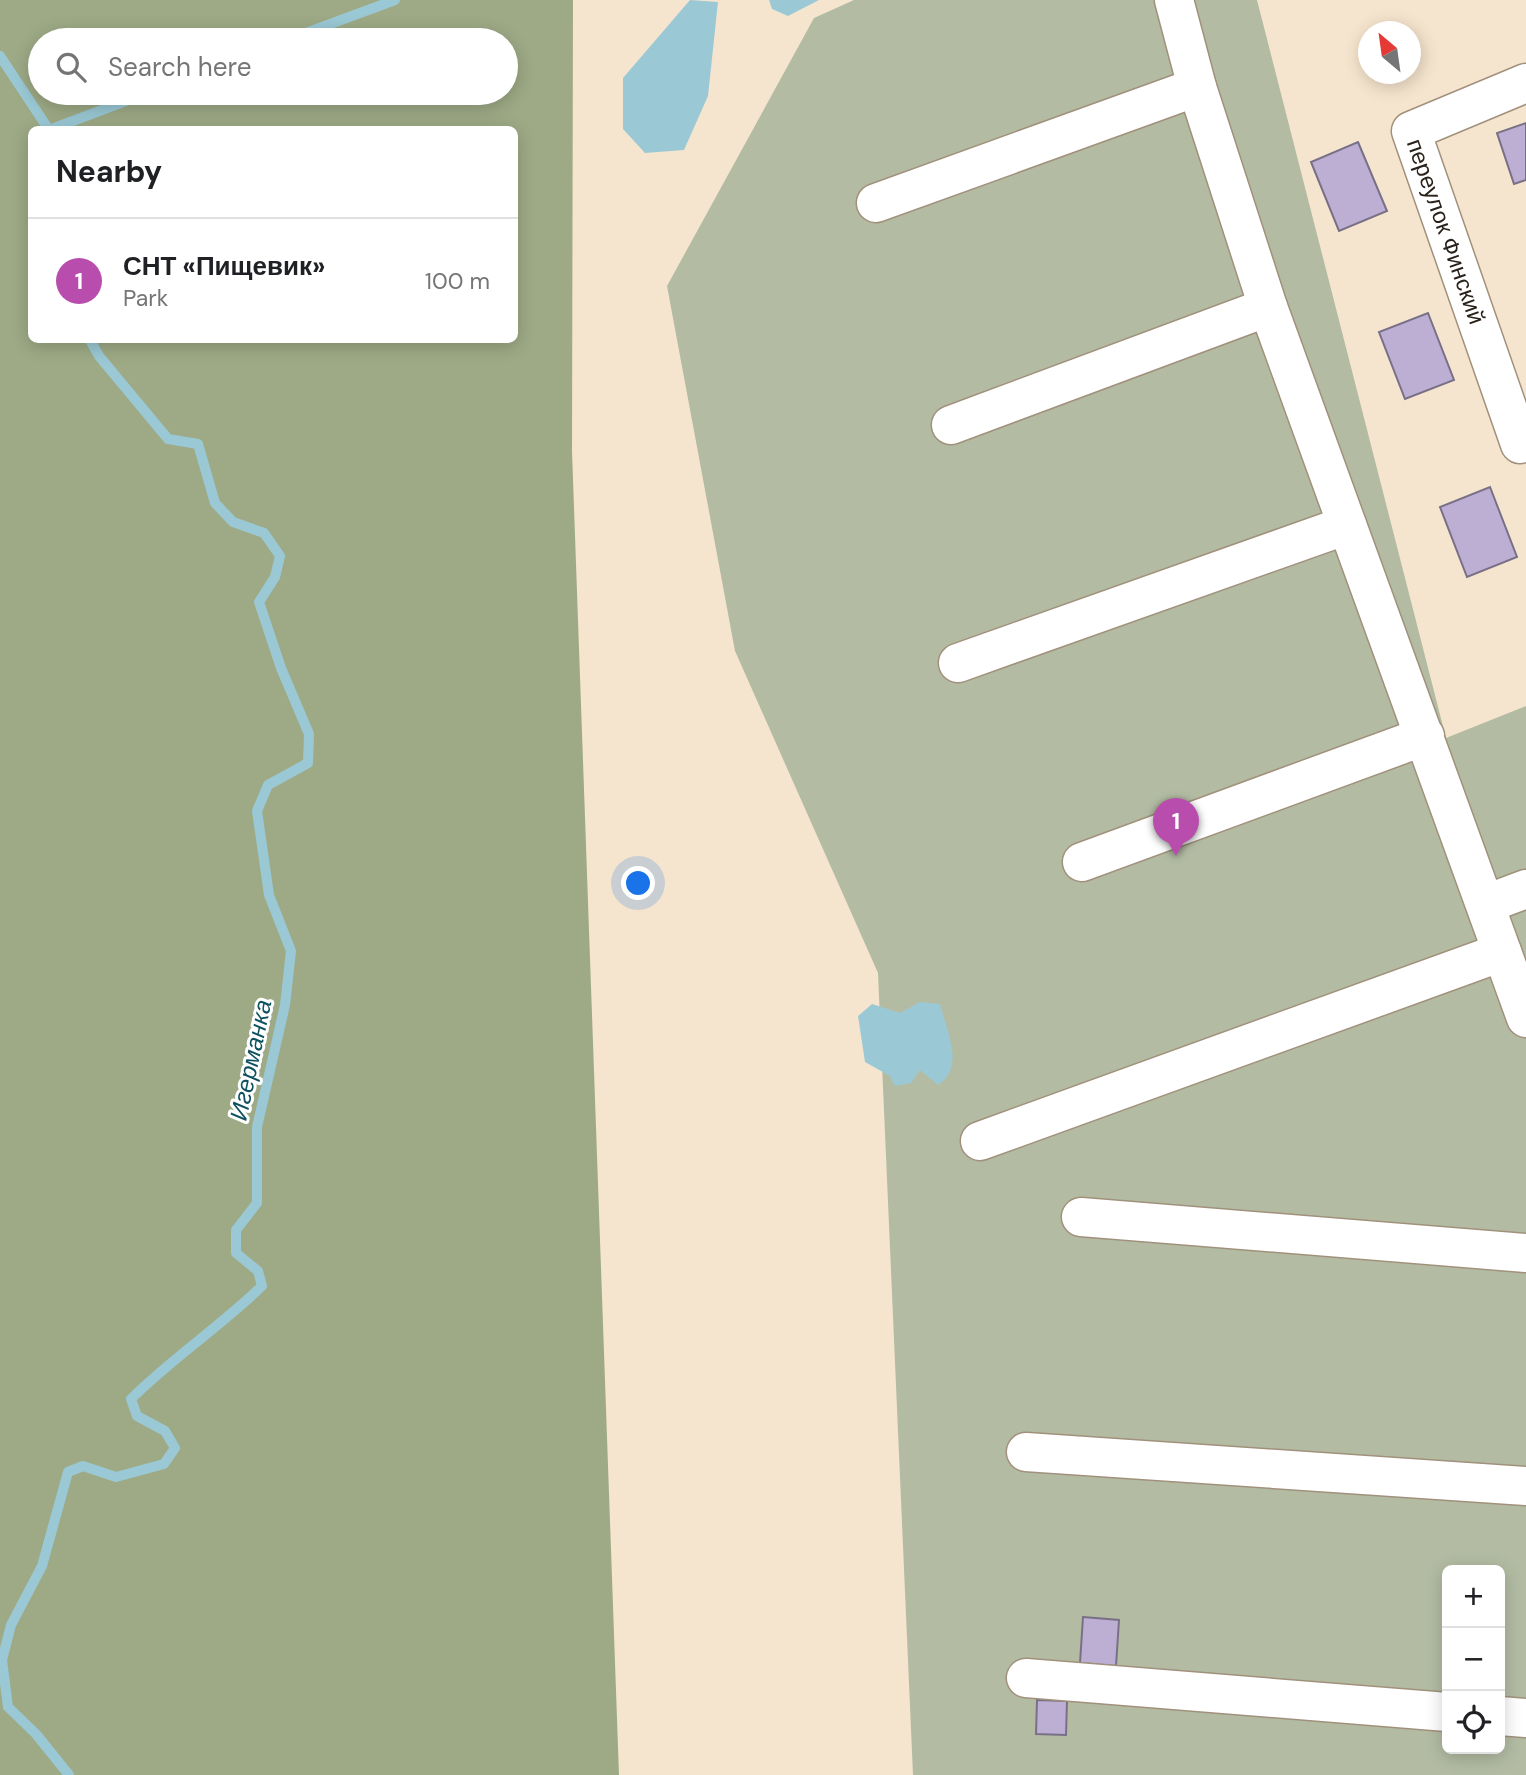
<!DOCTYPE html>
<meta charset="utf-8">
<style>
body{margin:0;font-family:"DM Sans",sans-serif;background:#f2f2f2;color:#202124}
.controls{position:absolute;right:21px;bottom:21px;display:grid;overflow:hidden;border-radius:10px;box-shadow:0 4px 18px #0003}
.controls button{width:63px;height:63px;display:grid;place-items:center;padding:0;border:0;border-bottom:2px solid #e0e0e0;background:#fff;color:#202124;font:35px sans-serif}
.compass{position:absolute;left:1358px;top:21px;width:63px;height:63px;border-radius:50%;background:#fff;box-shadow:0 4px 18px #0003;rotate:331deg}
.you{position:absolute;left:639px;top:884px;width:24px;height:24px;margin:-18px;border:5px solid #fff;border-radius:50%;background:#1a73e8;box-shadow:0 0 0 10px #1a73e833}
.badge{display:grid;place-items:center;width:46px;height:46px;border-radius:50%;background:#b84dad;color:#fff;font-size:23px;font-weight:700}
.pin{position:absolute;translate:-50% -58px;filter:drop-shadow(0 2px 4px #0008)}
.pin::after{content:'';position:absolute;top:37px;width:24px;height:21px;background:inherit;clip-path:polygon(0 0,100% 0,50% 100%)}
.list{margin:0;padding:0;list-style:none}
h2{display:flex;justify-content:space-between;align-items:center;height:91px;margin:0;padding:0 28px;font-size:30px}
h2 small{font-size:23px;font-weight:400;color:#757577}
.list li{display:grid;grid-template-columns:46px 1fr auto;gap:21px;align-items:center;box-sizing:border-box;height:126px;padding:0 28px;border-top:2px solid #e0e0e0}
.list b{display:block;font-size:26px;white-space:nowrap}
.list p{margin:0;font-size:23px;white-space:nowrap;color:#757577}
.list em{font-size:23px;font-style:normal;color:#757577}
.icon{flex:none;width:38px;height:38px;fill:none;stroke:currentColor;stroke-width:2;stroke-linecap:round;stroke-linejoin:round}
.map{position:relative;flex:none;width:1526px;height:1775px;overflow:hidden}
.search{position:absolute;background:#fff;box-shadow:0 4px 18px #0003;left:28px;top:28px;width:490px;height:77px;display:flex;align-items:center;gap:18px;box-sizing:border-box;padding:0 24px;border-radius:38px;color:#757577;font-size:26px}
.panel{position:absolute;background:#fff;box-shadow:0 4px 18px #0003;left:28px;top:126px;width:490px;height:217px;border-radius:10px}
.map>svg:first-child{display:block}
.green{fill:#b3bca3;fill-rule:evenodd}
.forest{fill:#9eaa86;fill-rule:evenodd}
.water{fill:#9ac9d5}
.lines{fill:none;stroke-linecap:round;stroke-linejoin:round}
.stream{stroke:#9ac9d5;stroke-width:10}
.building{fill:#bdafd3;stroke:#787086;stroke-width:2}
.minor-casing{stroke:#a1917c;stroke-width:41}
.minor{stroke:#fff;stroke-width:38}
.labels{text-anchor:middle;stroke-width:6;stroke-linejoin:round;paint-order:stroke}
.street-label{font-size:23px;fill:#29221a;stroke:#fff}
.water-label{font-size:24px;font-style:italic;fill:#0d515e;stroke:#fff}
</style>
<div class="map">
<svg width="1526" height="1775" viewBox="0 0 1526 1775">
<rect width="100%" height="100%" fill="#f6e5ce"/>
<path class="green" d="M854,0h403l189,738 80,-32v1069h-613l-35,-802 -143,-322 -68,-365 147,-268zM1447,1570h53v179h-53z"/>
<path class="forest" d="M0,0h573l-1,451 47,1324h-619zM40,40h466v53h-466zM32,130h482v210h-482z"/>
<path class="water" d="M690,0l28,2 -10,94 -24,54 -39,3 -22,-24v-51z
M769,0h50l-31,16 -16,-7z
M920,1002l20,2c6,26 26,63 -2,81l-18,-15 -9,13 -16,3 -5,-10 -25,-14 -7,-46 14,-12 28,9z"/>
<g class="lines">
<path class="stream" d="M287,40l108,-40
M0,56l49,74
M49,130l98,-37
M69,1775l-33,-41 -28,-27 -6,-47 9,-35 31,-59 26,-94 15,-6 33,11 48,-13 11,-16 -10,-17 -28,-15 -6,-17c41,-41 90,-73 131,-113l-4,-15 -22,-18v-23l21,-27v-76l28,-122 6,-54 -22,-56 -12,-84 11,-26 40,-22 1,-29 -28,-66 -22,-66 16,-25 5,-21 -16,-23 -31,-11 -18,-19 -17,-59 -30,-5 -69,-83 -9,-16"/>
</g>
<path class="building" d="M1526,123v57l-12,4 -17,-51z
M1358,142l29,69 -48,20 -28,-69z
M1428,313l26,67 -49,19 -26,-67z
M1490,487l27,70 -50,20 -27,-70z
M1083,1617l36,3 -3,46 -36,-3z
M1037,1700l30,1 -1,34 -30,-1z"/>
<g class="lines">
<g class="minor-casing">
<g id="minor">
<path d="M1174,0l23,87 71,220 258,711"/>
<path id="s1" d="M1526,83l-115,48 109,313 6,-2"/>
<path d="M876,203l321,-116"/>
<path d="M951,425l317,-118"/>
<path d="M958,663l389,-138"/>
<path d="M1082,862l343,-126"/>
<path d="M1486,904l40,-15"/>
<path d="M980,1141l522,-189"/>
<path d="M1081,1217l445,36"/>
<path d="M1026,1452l500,34"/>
<path d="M1026,1678l421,34"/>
<path d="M1500,1716l26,2"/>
</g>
</g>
<use href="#minor" class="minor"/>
</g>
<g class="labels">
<g class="street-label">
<text dy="8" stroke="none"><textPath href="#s1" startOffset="231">переулок Финский</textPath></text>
</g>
<g class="water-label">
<text transform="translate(251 1060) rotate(-78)" y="8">Игерманка</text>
</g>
</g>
</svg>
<div class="controls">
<button>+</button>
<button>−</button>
<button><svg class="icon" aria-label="locate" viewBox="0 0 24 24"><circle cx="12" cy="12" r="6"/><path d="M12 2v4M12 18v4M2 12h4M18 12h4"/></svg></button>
</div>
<svg class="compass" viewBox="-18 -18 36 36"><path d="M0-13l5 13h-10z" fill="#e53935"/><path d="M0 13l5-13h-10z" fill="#757577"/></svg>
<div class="you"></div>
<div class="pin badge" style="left:1176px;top:856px">1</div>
<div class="search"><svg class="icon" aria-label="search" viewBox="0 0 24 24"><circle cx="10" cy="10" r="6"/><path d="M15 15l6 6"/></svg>Search here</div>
<section class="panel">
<h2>Nearby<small></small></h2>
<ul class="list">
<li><span class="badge">1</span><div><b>СНТ «Пищевик»</b><p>Park</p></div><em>100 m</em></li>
</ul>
</section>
</div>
